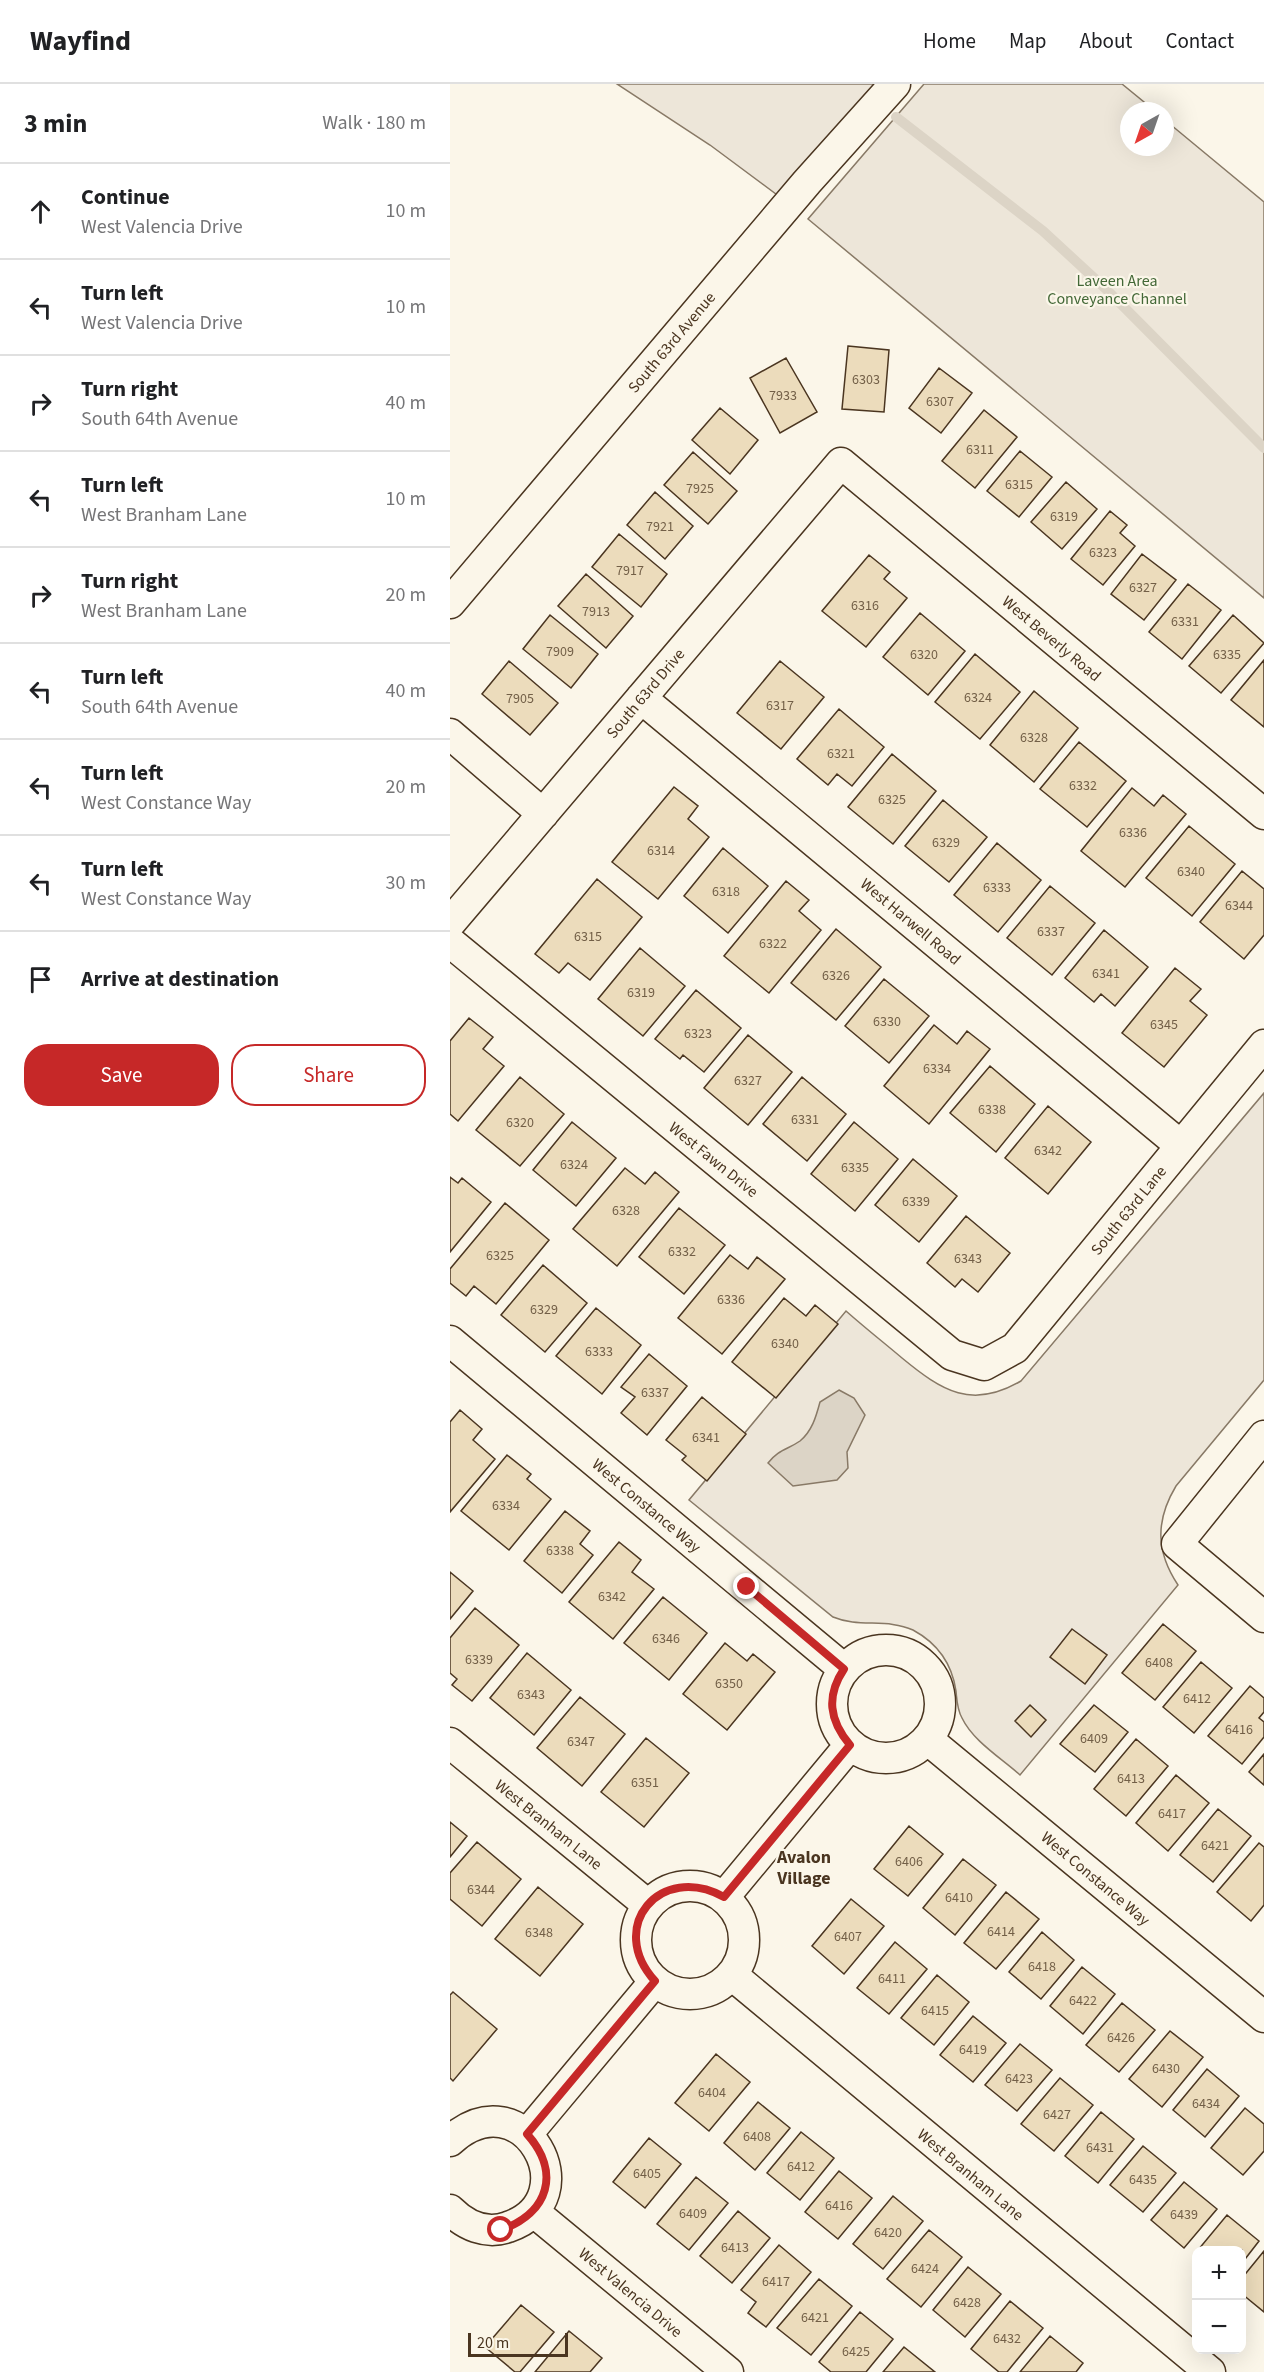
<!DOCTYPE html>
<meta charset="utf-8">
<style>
body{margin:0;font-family:"Source Sans 3",sans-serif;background:#f6f6f6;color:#202124}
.controls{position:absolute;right:18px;bottom:18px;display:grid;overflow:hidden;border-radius:12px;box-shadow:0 6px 24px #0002}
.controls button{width:54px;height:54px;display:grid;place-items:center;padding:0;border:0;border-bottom:2px solid #e0e0e0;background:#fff;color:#202124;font:30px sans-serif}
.compass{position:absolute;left:670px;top:18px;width:54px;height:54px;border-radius:50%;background:#fff;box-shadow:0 6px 24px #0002;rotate:220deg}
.scale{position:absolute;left:18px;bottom:15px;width:100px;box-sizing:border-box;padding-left:6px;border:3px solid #4a3520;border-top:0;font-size:16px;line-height:21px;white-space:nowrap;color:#4a3520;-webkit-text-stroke:4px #fbf6e9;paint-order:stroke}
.stop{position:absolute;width:18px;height:18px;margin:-14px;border:4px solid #c62828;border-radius:50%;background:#fff}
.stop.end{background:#c62828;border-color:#fff;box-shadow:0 2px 6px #0008}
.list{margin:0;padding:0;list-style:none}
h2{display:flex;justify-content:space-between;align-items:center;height:78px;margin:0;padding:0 24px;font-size:26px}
h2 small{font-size:20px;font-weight:400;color:#757577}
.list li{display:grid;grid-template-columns:39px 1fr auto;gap:18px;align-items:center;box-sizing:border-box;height:96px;padding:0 24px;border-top:2px solid #e0e0e0}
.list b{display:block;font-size:22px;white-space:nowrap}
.list p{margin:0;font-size:20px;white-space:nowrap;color:#757577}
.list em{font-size:20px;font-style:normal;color:#757577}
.actions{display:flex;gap:12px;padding:18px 24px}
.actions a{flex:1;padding:14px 0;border:2px solid #c62828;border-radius:24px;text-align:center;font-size:21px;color:#c62828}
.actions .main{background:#c62828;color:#fff}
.icon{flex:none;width:33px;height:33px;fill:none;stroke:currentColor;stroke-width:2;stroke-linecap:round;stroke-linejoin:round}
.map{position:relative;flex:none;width:814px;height:2288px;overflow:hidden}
header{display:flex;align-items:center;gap:36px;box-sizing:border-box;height:84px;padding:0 30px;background:#fff;border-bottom:2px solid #e0e0e0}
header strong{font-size:28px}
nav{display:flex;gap:33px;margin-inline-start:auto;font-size:21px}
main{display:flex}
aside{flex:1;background:#fff}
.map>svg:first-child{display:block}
.green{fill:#ede6d9;stroke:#887966;stroke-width:1.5}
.water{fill:#dcd4c6;stroke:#887966;stroke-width:1.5}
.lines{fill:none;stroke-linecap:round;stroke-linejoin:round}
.stream{stroke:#dcd4c6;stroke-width:10}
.building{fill:#ecdcbc;stroke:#4a3520;stroke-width:1.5}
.street-casing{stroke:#4a3520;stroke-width:33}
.street{stroke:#fbf6e9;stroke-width:30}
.route{stroke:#c62828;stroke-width:8}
.labels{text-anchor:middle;stroke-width:4.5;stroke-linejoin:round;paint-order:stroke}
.number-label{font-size:14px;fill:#725f47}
.park-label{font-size:16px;fill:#436837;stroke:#fbf6e9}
.street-label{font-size:16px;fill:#4a3520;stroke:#fbf6e9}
.neighbourhood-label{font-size:18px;font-weight:bold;fill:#4a3520;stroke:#fbf6e9}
</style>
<header>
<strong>Wayfind</strong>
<nav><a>Home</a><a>Map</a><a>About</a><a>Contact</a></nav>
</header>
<main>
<aside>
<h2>3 min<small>Walk · 180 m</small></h2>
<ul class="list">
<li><svg class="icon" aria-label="ahead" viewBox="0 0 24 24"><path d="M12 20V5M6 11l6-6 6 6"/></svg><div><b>Continue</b><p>West Valencia Drive</p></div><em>10 m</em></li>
<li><svg class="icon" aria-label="left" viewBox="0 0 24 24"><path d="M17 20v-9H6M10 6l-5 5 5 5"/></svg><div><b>Turn left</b><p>West Valencia Drive</p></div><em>10 m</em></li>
<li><svg class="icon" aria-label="right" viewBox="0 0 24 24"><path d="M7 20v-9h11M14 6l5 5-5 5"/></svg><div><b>Turn right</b><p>South 64th Avenue</p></div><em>40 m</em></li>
<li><svg class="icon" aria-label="left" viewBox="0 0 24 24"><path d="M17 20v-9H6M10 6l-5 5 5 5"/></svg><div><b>Turn left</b><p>West Branham Lane</p></div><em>10 m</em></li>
<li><svg class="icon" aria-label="right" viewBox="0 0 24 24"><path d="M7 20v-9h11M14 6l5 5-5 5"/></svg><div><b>Turn right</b><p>West Branham Lane</p></div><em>20 m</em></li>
<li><svg class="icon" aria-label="left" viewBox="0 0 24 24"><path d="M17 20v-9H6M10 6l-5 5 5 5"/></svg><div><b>Turn left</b><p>South 64th Avenue</p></div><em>40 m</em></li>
<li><svg class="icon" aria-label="left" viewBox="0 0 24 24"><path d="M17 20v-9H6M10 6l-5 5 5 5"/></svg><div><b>Turn left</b><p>West Constance Way</p></div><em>20 m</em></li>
<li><svg class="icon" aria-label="left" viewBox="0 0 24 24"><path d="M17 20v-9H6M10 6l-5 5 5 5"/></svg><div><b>Turn left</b><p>West Constance Way</p></div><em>30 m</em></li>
<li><svg class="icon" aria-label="arrive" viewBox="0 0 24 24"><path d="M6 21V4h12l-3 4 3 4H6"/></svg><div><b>Arrive at destination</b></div></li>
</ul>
<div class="actions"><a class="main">Save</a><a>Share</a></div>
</aside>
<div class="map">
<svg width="814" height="2288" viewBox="0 0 814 2288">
<rect width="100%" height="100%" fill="#fbf6e9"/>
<path class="green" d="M167,0h260l-97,113 -70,-52z
M474,0h198l33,27h-26v36h36v-27l99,82v396l-456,-379z
M814,1009v287l-88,106c-21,35 -20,66 2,99l-158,190c-19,-17 -47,-34 -58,-57 -5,-9 -5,-17 -6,-27 -4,-27 -19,-48 -43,-61 -26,-12 -54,-2 -80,-13l-144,-117 157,-189c18,16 37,31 56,47 40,33 70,52 119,23z"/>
<path class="water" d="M389,1306l15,8 11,17 -18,37 1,16 -11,12 -44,6 -25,-23c11,-14 19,-13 32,-22 12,-10 16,-24 20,-39z"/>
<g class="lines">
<path class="stream" d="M446,33l147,114 63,58 158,159"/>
</g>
<path class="building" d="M398,262l41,4 -5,62 -42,-3z
M336,274l31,54 -37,21 -30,-55z
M489,284l33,25 -31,40 -32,-25z
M270,324l38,32 -28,34 -38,-34z
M534,326l33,27 -42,51 -33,-27z
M570,367l32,26 -33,40 -32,-26z
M243,368l44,39 -29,33 -44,-39z
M616,398l31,27 -35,40 -31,-27z
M205,408l38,34 -28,33 -38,-34z
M660,427l17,14 -7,8 15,13 -32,39 -32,-26z
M169,450l48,40 -26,33 -49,-40z
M692,470l34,26 -32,40 -33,-26z
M419,471l21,17 -6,7 23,19 -41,49 -44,-36z
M136,490l47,42 -27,32 -48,-42z
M738,500l33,26 -39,49 -33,-27z
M470,529l45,38 -37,44 -45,-38z
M100,531l48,39 -27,34 -48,-39z
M783,531l31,28 -43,50 -32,-27z
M525,570l45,38 -40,47 -45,-37z
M814,576v67l-33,-27z
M59,577l49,42 -28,32 -48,-41z
M330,577l44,36 -43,52 -44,-36z
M584,607l44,37 -44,54 -44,-37z
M389,625l45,38 -32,39 -15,-12 -9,11 -31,-26z
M629,658l47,39 -39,46 -47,-38z
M442,670l44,37 -43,53 -45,-37z
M224,703l24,19 -10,13 21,18 -51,62 -46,-37z
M682,704l22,18 9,-11 23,19 -61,73 -44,-36z
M493,716l44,37 -38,45 -44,-36z
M739,742l46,38 -43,52 -46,-38z
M547,759l44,37 -43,52 -44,-37z
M273,764l45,38 -40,47 -44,-37z
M792,787l22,18v46l-20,24 -44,-37z
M147,795l45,38 -52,63 -22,-17 -9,10 -24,-19z
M336,797l23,19 -10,11 22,19 -52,63 -45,-37z
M600,802l45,37 -43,52 -45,-37z
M386,845l45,38 -45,53 -45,-37z
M654,846l44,37 -33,39 -14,-12 -7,8 -29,-24z
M190,864l45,38 -42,50 -45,-37z
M725,884l26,21 -11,12 17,14 -43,52 -42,-34z
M434,895l45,37 -40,47 -44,-37z
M246,906l45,38 -37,44 -21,-17 -3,4 -25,-20z
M19,934l24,19 -10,12 21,17 -46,55 -8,-7v-73z
M484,941l23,19 10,-13 23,18 -61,75 -45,-38z
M298,951l44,37 -44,53 -44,-37z
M540,982l45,38 -39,48 -46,-39z
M70,993l44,37 -44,52 -44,-36z
M352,993l44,37 -39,47 -44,-37z
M598,1022l43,36 -43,52 -43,-36z
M122,1038l44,36 -40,48 -43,-36z
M404,1038l44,37 -43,52 -44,-37z
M463,1075l44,37 -38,46 -44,-37z
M175,1084l20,16 10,-12 24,20 -62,74 -44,-37z
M0,1093l8,6 4,-5 29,24 -41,50z
M55,1119l44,37 -53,64 -22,-18 -8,10 -16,-13v-14z
M229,1124l46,37 -41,49 -45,-37z
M516,1132l44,37 -32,39 -16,-13 -7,8 -28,-24z
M280,1171l18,14 9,-12 28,22 -63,75 -44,-36z
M93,1181l44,38 -42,49 -44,-37z
M334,1214l22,18 9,-11 23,19 -62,74 -44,-36z
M146,1224l45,37 -39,49 -46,-38z
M199,1270l38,32 -40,49 -26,-22 14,-16 -14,-10z
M252,1313l44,37 -39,47 -25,-21 4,-4 -20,-16z
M10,1326l22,19 -9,11 22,19 -45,53v-90z
M57,1371l24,19 -4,5 24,20 -42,51 -48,-39z
M115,1427l25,20 -10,13 13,11 -31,38 -38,-32z
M169,1458l22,18 -9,12 22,17 -41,50 -44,-37z
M0,1488l23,19 -23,28z
M213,1513l44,36 -38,47 -45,-37z
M25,1524l44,37 -47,56 -20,-16 5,-6 -7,-6v-35z
M713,1540l33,27 -41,49 -33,-27z
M622,1545l35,26 -22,29 -35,-27z
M275,1559l22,18 6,-7 22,18 -48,58 -44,-36z
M77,1569l44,37 -37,45 -44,-37z
M751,1578l31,26 -38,45 -31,-26z
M800,1602l14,12v14l-5,6 5,4v15l-22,27 -34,-28z
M130,1613l45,37 -43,52 -45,-38z
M580,1621l16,15 -15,17 -16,-16z
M644,1621l34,27 -33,40 -35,-28z
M196,1654l43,35 -45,54 -43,-35z
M686,1655l32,27 -42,50 -32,-27z
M814,1670v31l-15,-13z
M726,1691l33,28 -41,48 -32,-28z
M768,1725l33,27 -38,46 -33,-27z
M0,1738l17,14 -17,21z
M459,1742l34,28 -35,42 -34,-27z
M27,1758l44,37 -39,47 -32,-27v-26z
M809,1759l5,4v58l-13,16 -34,-29z
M513,1775l33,26 -41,50 -32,-27z
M88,1803l45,37 -43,52 -45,-37z
M556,1808l33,27 -43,50 -32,-26z
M401,1815l33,27 -40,48 -32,-28z
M592,1848l32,28 -33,39 -32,-27z
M445,1858l32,27 -38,45 -32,-26z
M632,1883l33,27 -32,40 -33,-28z
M487,1891l32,27 -35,43 -33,-27z
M3,1908l44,37 -44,52 -3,-3v-83z
M672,1919l33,27 -36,42 -33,-27z
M523,1932l33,27 -33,39 -33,-27z
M720,1947l33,26 -41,50 -33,-28z
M570,1960l32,26 -35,41 -32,-26z
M266,1970l34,28 -41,49 -34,-28z
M757,1985l32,27 -34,41 -32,-27z
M610,1994l33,27 -39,46 -33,-27z
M308,2018l32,26 -35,42 -31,-27z
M795,2024l19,16v27l-21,24 -32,-27z
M651,2028l33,27 -36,44 -33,-27z
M351,2048l33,26 -34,42 -33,-27z
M199,2054l32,26 -36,44 -32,-26z
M693,2062l33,27 -33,39 -33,-27z
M389,2087l33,27 -34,41 -33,-27z
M246,2093l32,26 -39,47 -32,-26z
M734,2098l33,27 -33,39 -33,-28z
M443,2112l30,25 -40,48 -30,-25z
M288,2127l32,27 -38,45 -32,-27z
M777,2131l32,26 -17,22v-13h-44z
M479,2146l33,27 -41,50 -34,-28z
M329,2161l32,27 -45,55 -18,-14 8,-11 -15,-12z
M814,2167v61l-22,-18v-16z
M518,2183l33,27 -36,43 -32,-27z
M369,2195l33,27 -41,49 -34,-27z
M560,2217l33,27 -36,44h-8l-28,-23z
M71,2221l33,27 -34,40h-5l-30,-25z
M410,2228l33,27 -27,33h-35l-12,-10z
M119,2247l33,27 -12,14h-55z
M600,2252l33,27 -7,9h-56z
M454,2263l31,25h-52z"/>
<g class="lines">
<g class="street-casing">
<path id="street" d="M0,519l357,-421 88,-98
M191,614l539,447
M0,650l93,80
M0,839l391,-460 423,351
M0,858l502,413 32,10 31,-17 249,-303
M0,1257l394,328
M814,1352l-87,108 87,73
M382 1620a54 54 0 1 1 108 0a54 54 0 1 1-108 0Z
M477,1655l337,278
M0,1659l198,162
M186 1856a54 54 0 1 1 108 0a54 54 0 1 1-108 0Z
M274,1813l126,-152
M282,1891l478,397
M77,2050l128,-153
M0,2057c73,-67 141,58 58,86 -22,8 -43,-2 -58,-17
M84,2128l194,160"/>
</g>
<use href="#street" class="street"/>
</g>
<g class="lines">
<path class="route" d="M51,2146c48,-17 60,-58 26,-96l128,-153c-49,-54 5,-119 69,-84l126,-152c-21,-25 -24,-49 -6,-76l-97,-82"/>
</g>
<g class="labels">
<g class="number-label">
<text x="416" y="300">6303</text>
<text x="333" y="316">7933</text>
<text x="490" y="322">6307</text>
<text x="530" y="370">6311</text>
<text x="569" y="405">6315</text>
<text x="250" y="409">7925</text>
<text x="614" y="437">6319</text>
<text x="210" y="447">7921</text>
<text x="653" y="473">6323</text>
<text x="180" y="491">7917</text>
<text x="693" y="508">6327</text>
<text x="415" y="526">6316</text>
<text x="146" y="532">7913</text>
<text x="735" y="542">6331</text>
<text x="110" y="572">7909</text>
<text x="474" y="575">6320</text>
<text x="777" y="575">6335</text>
<text x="528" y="618">6324</text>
<text x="70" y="619">7905</text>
<text x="330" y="626">6317</text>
<text x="584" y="658">6328</text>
<text x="391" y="674">6321</text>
<text x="633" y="706">6332</text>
<text x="442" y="720">6325</text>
<text x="683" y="753">6336</text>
<text x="496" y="763">6329</text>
<text x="211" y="771">6314</text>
<text x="741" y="792">6340</text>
<text x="547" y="808">6333</text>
<text x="276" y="812">6318</text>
<text x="789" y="826">6344</text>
<text x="601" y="852">6337</text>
<text x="138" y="857">6315</text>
<text x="323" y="864">6322</text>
<text x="656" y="894">6341</text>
<text x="386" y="896">6326</text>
<text x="191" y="913">6319</text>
<text x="437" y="942">6330</text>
<text x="714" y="945">6345</text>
<text x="248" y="954">6323</text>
<text x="487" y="989">6334</text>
<text x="298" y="1001">6327</text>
<text x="542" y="1030">6338</text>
<text x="355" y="1040">6331</text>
<text x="70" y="1043">6320</text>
<text x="598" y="1071">6342</text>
<text x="124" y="1085">6324</text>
<text x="405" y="1088">6335</text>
<text x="466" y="1122">6339</text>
<text x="176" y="1131">6328</text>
<text x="232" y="1172">6332</text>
<text x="50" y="1176">6325</text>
<text x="518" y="1179">6343</text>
<text x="281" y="1220">6336</text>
<text x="94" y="1230">6329</text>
<text x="335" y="1264">6340</text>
<text x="149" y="1272">6333</text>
<text x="205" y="1313">6337</text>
<text x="256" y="1358">6341</text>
<text x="56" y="1426">6334</text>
<text x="110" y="1471">6338</text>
<text x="162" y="1517">6342</text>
<text x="216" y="1559">6346</text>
<text x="29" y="1580">6339</text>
<text x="709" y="1583">6408</text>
<text x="279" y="1604">6350</text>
<text x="81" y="1615">6343</text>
<text x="747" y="1619">6412</text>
<text x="789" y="1650">6416</text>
<text x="644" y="1659">6409</text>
<text x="131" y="1662">6347</text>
<text x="681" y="1699">6413</text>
<text x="195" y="1703">6351</text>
<text x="722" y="1734">6417</text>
<text x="765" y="1766">6421</text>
<text x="459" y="1782">6406</text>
<text x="31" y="1810">6344</text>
<text x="509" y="1818">6410</text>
<text x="551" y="1852">6414</text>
<text x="89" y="1853">6348</text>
<text x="398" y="1857">6407</text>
<text x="592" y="1887">6418</text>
<text x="442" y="1899">6411</text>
<text x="633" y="1921">6422</text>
<text x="485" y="1931">6415</text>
<text x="671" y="1958">6426</text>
<text x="523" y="1970">6419</text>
<text x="716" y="1989">6430</text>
<text x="569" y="1999">6423</text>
<text x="262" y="2013">6404</text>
<text x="756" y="2024">6434</text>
<text x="607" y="2035">6427</text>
<text x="307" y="2057">6408</text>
<text x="650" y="2068">6431</text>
<text x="351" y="2087">6412</text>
<text x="197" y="2094">6405</text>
<text x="693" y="2100">6435</text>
<text x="389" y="2126">6416</text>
<text x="243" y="2134">6409</text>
<text x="734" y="2135">6439</text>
<text x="438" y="2153">6420</text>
<text x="285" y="2168">6413</text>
<text x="475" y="2189">6424</text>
<text x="326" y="2202">6417</text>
<text x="517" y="2223">6428</text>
<text x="365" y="2238">6421</text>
<text x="557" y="2259">6432</text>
<text x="406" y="2272">6425</text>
</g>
<g class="park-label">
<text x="667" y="202">Laveen Area<tspan x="667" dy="18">Conveyance Channel</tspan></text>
</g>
<g class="street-label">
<text transform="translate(221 258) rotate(-50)" y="6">South 63rd Avenue</text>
<text transform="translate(602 554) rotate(40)" y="6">West Beverly Road</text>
<text transform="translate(195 609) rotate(-50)" y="6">South 63rd Drive</text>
<text transform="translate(461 837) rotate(40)" y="6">West Harwell Road</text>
<text transform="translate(264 1075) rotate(39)" y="6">West Fawn Drive</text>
<text transform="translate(678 1126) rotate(-51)" y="6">South 63rd Lane</text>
<text transform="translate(197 1421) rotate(40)" y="6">West Constance Way</text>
<text transform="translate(99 1740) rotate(39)" y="6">West Branham Lane</text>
<text transform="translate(646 1794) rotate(40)" y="6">West Constance Way</text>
<text transform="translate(521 2090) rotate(40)" y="6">West Branham Lane</text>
<text transform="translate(181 2208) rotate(40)" y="6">West Valencia Drive</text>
</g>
<g class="neighbourhood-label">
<text x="354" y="1779">Avalon<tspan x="354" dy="21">Village</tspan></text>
</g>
</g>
</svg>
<div class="controls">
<button>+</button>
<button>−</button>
</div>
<svg class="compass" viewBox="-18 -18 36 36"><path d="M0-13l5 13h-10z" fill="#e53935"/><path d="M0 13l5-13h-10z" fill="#757577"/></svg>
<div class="scale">20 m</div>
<div class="stop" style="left:51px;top:2146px"></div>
<div class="stop end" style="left:297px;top:1503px"></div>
</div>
</main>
